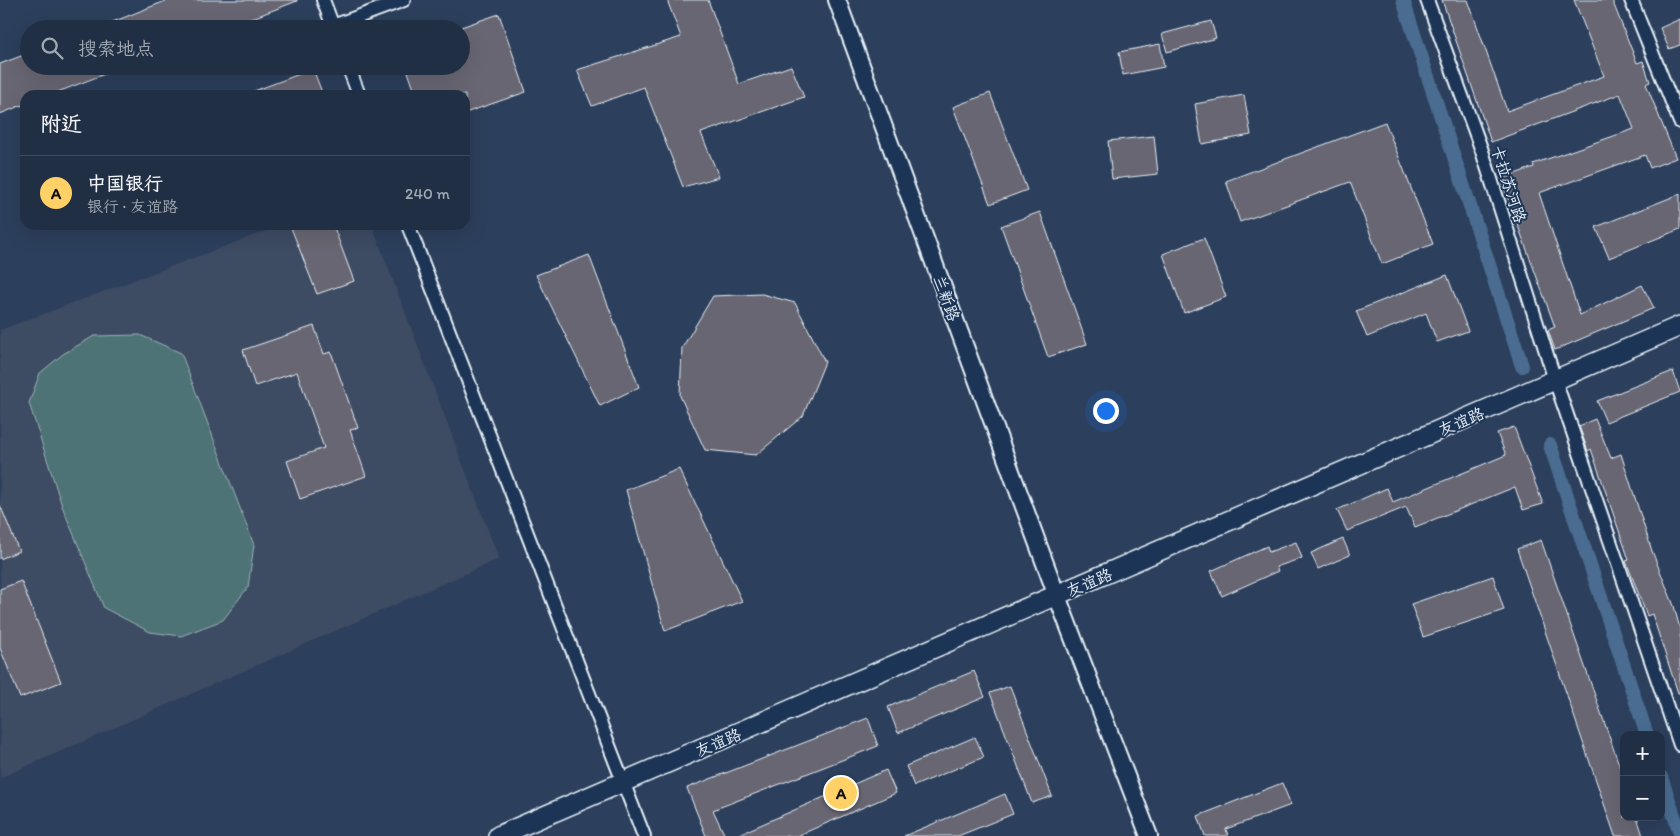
<!DOCTYPE html>
<html lang="zh">
<meta charset="utf-8">
<style>
body{margin:0;font-family:Itim,"LXGW WenKai TC",sans-serif;background:#29374c;color:#f1f3f6}
.controls{position:absolute;right:15px;bottom:15px;display:grid;overflow:hidden;border-radius:10px;box-shadow:0 5px 20px #0002}
.controls button{width:45px;height:45px;display:grid;place-items:center;padding:0;border:0;border-bottom:1px solid #3e4a5e;background:#212f45;color:#f1f3f6;font:25px sans-serif}
.you{position:absolute;left:1105px;top:410px;width:18px;height:18px;margin:-12px;border:4px solid #fff;border-radius:50%;background:#1a73e8;box-shadow:0 0 0 8px #1a73e833}
.badge{display:grid;place-items:center;width:32px;height:32px;border-radius:50%;background:#ffd166;color:#111;font-size:16px;font-weight:700}
.pin{position:absolute;translate:-50% -50%;border:2px solid #fff;box-shadow:0 1px 5px #0006}
.list{margin:0;padding:0;list-style:none}
h2{display:flex;justify-content:space-between;align-items:center;height:65px;margin:0;padding:0 20px;font-size:21px}
h2 small{font-size:16px;font-weight:400;color:#a2a9b3}
.list li{display:grid;grid-template-columns:32px 1fr auto;gap:15px;align-items:center;box-sizing:border-box;height:75px;padding:0 20px;border-top:1px solid #3e4a5e}
.list b{display:block;font-size:19px;white-space:nowrap}
.list p{margin:0;font-size:16px;white-space:nowrap;color:#a2a9b3}
.list em{font-size:16px;font-style:normal;color:#a2a9b3}
.icon{flex:none;width:28px;height:28px;fill:none;stroke:currentColor;stroke-width:2;stroke-linecap:round;stroke-linejoin:round}
.map{position:relative;flex:none;width:1680px;height:836px;overflow:hidden}
.search{position:absolute;background:#212f45;box-shadow:0 5px 20px #0002;left:20px;top:20px;width:450px;height:55px;display:flex;align-items:center;gap:12px;box-sizing:border-box;padding:0 18px;border-radius:28px;color:#a2a9b3;font-size:19px}
.panel{position:absolute;background:#212f45;box-shadow:0 5px 20px #0002;left:20px;top:90px;width:450px;height:140px;border-radius:15px}
.map>svg:first-child{display:block}
.built{fill:#3e4b63}
.green{fill:#4d7376;stroke:#9ab2b7}
.lines{fill:none;stroke-linecap:round;stroke-linejoin:round}
.canal{stroke:#496c90;stroke-width:14}
.building{fill:#686672;stroke:#e8f1f8}
.minor-casing{stroke:#e8f1f8;stroke-width:16}
.tertiary-casing{stroke:#e8f1f8;stroke-width:20}
.secondary-casing{stroke:#e8f1f8;stroke-width:22}
.minor{stroke:#1d3557;stroke-width:12}
.tertiary{stroke:#1d3557;stroke-width:16}
.secondary{stroke:#1d3557;stroke-width:19}
.labels{text-anchor:middle;stroke-width:4;stroke-linejoin:round;paint-order:stroke}
.street-label{font-size:16px;fill:#e8f1f8;stroke:#1d3557}
</style>
<div class="map">
<svg width="1680" height="836" viewBox="0 0 1680 836">
<rect width="100%" height="100%" fill="#2c3f5c"/>
<filter id="ink" filterUnits="userSpaceOnUse"><feTurbulence type="fractalNoise" baseFrequency=".02" numOctaves="2"/><feDisplacementMap in="SourceGraphic" scale="10" xChannelSelector="R" yChannelSelector="G"/><feConvolveMatrix kernelMatrix="1 2 1 2 8 2 1 2 1" color-interpolation-filters="sRGB"/></filter>
<g filter="url(#ink)">
<path class="built" d="M282,225h90l127,334 -499,219v-448z"/>
<path class="green" d="M140,335l41,18 73,192 -6,42 -25,33 -42,16 -31,-4 -46,-24 -42,-102 -33,-103 11,-30 23,-19 31,-18z"/>
<g class="lines">
<path class="canal" d="M1403,0l119,366
M1550,445l97,290
M1661,777l19,56"/>
</g>
<path class="building" d="M168,0h129v1l-73,28h-129z
M667,0h41l31,84 52,-18 13,31 -103,36 18,44 -36,10 -39,-100 -52,19 -15,-36 104,-33z
M1442,0h26l39,111 97,-35 -30,-76h38l25,63 6,-2 7,21 -4,2 30,74 -26,10 -5,-13 -106,38 41,122 62,-30 12,23 -99,42 -7,-20 7,-3 -54,-148 33,-12 -1,-3 101,-35 -14,-35 -129,48z
M499,14l27,78 -61,21v-18h-49l-10,-29h55v-39z
M1680,19v26l-11,4 -9,-21z
M1211,21l5,17 -49,14 -5,-18z
M1160,44l4,23 -41,8 -4,-23z
M29,53v13l94,1 -73,28h-25v9l-25,10v-50z
M313,69l10,26h-77v-1z
M990,93l37,97 -37,14 -37,-97z
M1244,95l7,40 -49,9 -7,-40z
M1385,122l48,122 -51,20 -32,-82 -110,40 -14,-41z
M1154,136l4,38 -46,5 -4,-38z
M1680,194v35l-71,29 -13,-31z
M1040,212l47,132 -39,13 -47,-131z
M290,225h43l21,56 -37,13z
M1204,238l22,59 -42,16 -21,-59z
M589,255l50,132 -39,19 -64,-131z
M1447,275l21,56 -31,11 -11,-29 -59,24 -11,-26z
M762,294l33,9 30,59 -22,54 -47,39 -51,-5 -25,-54 2,-48 31,-52z
M314,326l10,28 7,-2 27,76 -8,2 16,46 -66,23 -13,-38 37,-13 -27,-76 -42,14 -12,-36z
M1673,371l7,21 -74,30 -9,-21z
M1595,419l16,39 10,-4 31,97 22,55 6,23v64h-2l-26,-79 -5,2 -21,-55 3,-1 -38,-111 -3,2 -9,-25z
M1514,427l29,77 -20,6 -8,-23 -100,40 -9,-20 -59,24 -10,-21 50,-22 6,14 113,-47 -9,-22z
M679,469l63,132 -77,30 -39,-141z
M0,505l19,46 -19,8z
M1343,539l7,16 -32,14 -7,-16z
M1541,540l83,239v38h13l6,19h-28l-98,-287z
M1296,542l6,16 -26,9 2,4 -56,25 -11,-25 56,-25 2,6z
M1493,576l11,34 -81,27 -12,-33z
M21,581l40,101 -41,16 -20,-50v-59z
M974,671l11,26 -87,36 -10,-26z
M1010,686l42,110 -20,7 -42,-110z
M868,718l10,28 -165,64 12,26h-19l-19,-48z
M975,737l9,20 -70,29 -8,-20z
M886,770l10,23 -99,43h-62z
M1282,783l9,22 -65,24 2,7h-23l-7,-20z
M1005,794l8,20 -55,22h-54z"/>
<g class="lines">
<g class="minor-casing">
<path id="minor" d="M323,0l11,29
M1427,0l55,151 73,229 125,365
M1631,0l49,122
M333,26l71,-26
M348,66l11,29
M408,225l236,611"/>
</g>
<g class="tertiary-casing">
<path id="tertiary" d="M837,0l220,596 92,240"/>
</g>
<g class="secondary-casing">
<path id="secondary" d="M498,836l1182,-510"/>
</g>
<use href="#minor" class="minor"/>
<use href="#tertiary" class="tertiary"/>
<use href="#secondary" class="secondary"/>
</g>
</g>
<g class="labels">
<g class="street-label">
<text transform="translate(1509 184) rotate(72)" y="6">卡拉苏河路</text>
<text transform="translate(947 298) rotate(70)" y="6">兰新路</text>
<text transform="translate(1461 421) rotate(-23)" y="6">友谊路</text>
<text transform="translate(1089 582) rotate(-23)" y="6">友谊路</text>
<text transform="translate(718 742) rotate(-23)" y="6">友谊路</text>
</g>
</g>
</svg>
<div class="controls">
<button>+</button>
<button>−</button>
</div>
<div class="you"></div>
<div class="pin badge" style="left:841px;top:793px">A</div>
<div class="search"><svg class="icon" aria-label="search" viewBox="0 0 24 24"><circle cx="10" cy="10" r="6"/><path d="M15 15l6 6"/></svg>搜索地点</div>
<section class="panel">
<h2>附近<small></small></h2>
<ul class="list">
<li><span class="badge">A</span><div><b>中国银行</b><p>银行 · 友谊路</p></div><em>240 m</em></li>
</ul>
</section>
</div>
